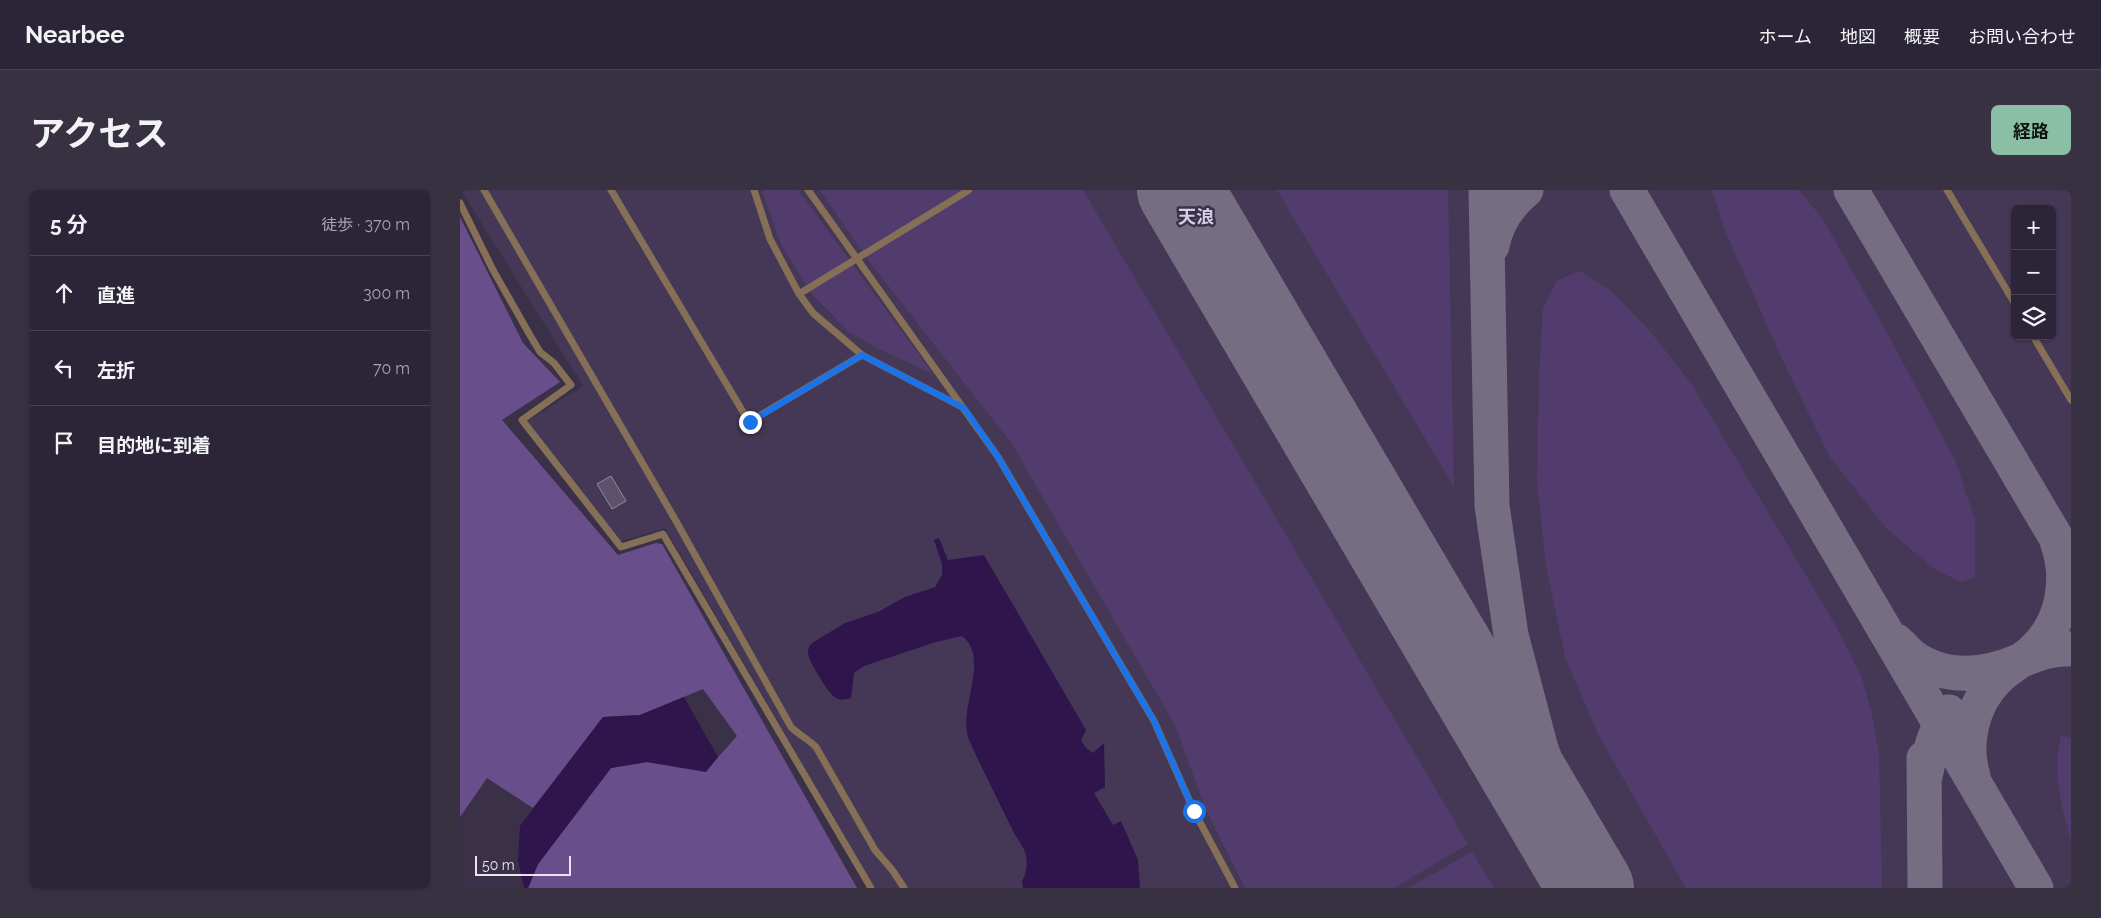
<!DOCTYPE html>
<html lang="ja">
<meta charset="utf-8">
<style>
body{margin:0;font-family:Raleway,"Noto Sans JP",sans-serif;background:#383142;color:#f1f3f6}
.controls{position:absolute;right:15px;top:15px;display:grid;overflow:hidden;border-radius:8px;box-shadow:0 1px 4px #0004}
.controls button{width:45px;height:45px;display:grid;place-items:center;padding:0;border:0;border-bottom:1px solid #484252;background:#2c2537;color:#f1f3f6;font:25px sans-serif}
.scale{position:absolute;left:15px;bottom:12px;width:96px;box-sizing:border-box;padding-left:5px;border:2px solid #e9e3f3;border-top:0;font-size:14px;line-height:18px;white-space:nowrap;color:#e9e3f3;-webkit-text-stroke:4px #3a3149;paint-order:stroke}
.stop{position:absolute;width:15px;height:15px;margin:-11px;border:4px solid #1a73e8;border-radius:50%;background:#fff}
.stop.end{background:#1a73e8;border-color:#fff;box-shadow:0 1px 5px #0008}
.list{margin:0;padding:0;list-style:none}
h2{display:flex;justify-content:space-between;align-items:center;height:65px;margin:0;padding:0 20px;font-size:21px}
h2 small{font-size:16px;font-weight:400;color:#a6a5ad}
.list li{display:grid;grid-template-columns:32px 1fr auto;gap:15px;align-items:center;box-sizing:border-box;height:75px;padding:0 20px;border-top:1px solid #484252}
.list b{display:block;font-size:19px;white-space:nowrap}
.list em{font-size:16px;font-style:normal;color:#a6a5ad}
.icon{flex:none;width:28px;height:28px;fill:none;stroke:currentColor;stroke-width:2;stroke-linecap:round;stroke-linejoin:round}
.map{position:relative;flex:none;width:1611px;height:698px;overflow:hidden;border-radius:8px}
header{display:flex;align-items:center;gap:30px;box-sizing:border-box;height:70px;padding:0 25px;background:#2c2537;border-bottom:1px solid #484252}
header strong{font-size:24px}
nav{display:flex;gap:28px;margin-inline-start:auto;font-size:18px}
.intro{display:flex;align-items:center;justify-content:space-between;box-sizing:border-box;height:120px;padding:0 30px}
h1{margin:0;font-size:35px}
.button{padding:12px 22px;border-radius:8px;background:#8abfa5;color:#111;font-size:18px;font-weight:700}
main{display:flex;gap:30px;padding:0 30px}
aside{flex:1;background:#2c2537;border-radius:8px;box-shadow:0 1px 4px #0004}
.map>svg:first-child{display:block}
.built{fill:#443856;fill-rule:evenodd}
.green{fill:#523c6e}
.forest{fill:#684e8b}
.water{fill:#30144c}
.lines{fill:none;stroke-linecap:round;stroke-linejoin:round}
.taxiway{stroke:#756d82;stroke-width:35}
.runway{stroke:#756d82;stroke-width:86}
.building{fill:#5d526c;stroke:#9489a5}
.lane{stroke:#856f57;stroke-width:7}
.route{stroke:#1a73e8;stroke-width:6}
.labels{text-anchor:middle;stroke-width:5;stroke-linejoin:round;paint-order:stroke}
.quarter-label{font-size:18px;font-weight:bold;fill:#d6cbe9;stroke:#3a3149}
</style>
<header>
<strong>Nearbee</strong>
<nav><a>ホーム</a><a>地図</a><a>概要</a><a>お問い合わせ</a></nav>
</header>
<div class="intro"><h1>アクセス</h1><a class="button">経路</a></div>
<main>
<aside>
<h2>5 分<small>徒歩 · 370 m</small></h2>
<ul class="list">
<li><svg class="icon" aria-label="ahead" viewBox="0 0 24 24"><path d="M12 20V5M6 11l6-6 6 6"/></svg><div><b>直進</b></div><em>300 m</em></li>
<li><svg class="icon" aria-label="left" viewBox="0 0 24 24"><path d="M17 20v-9H6M10 6l-5 5 5 5"/></svg><div><b>左折</b></div><em>70 m</em></li>
<li><svg class="icon" aria-label="arrive" viewBox="0 0 24 24"><path d="M6 21V4h12l-3 4 3 4H6"/></svg><div><b>目的地に到着</b></div></li>
</ul>
</aside>
<div class="map">
<svg width="1611" height="698" viewBox="0 0 1611 698">
<rect width="100%" height="100%" fill="#3a3149"/>
<path class="built" d="M1,0h1610v698h-1196l-210,-360 -50,15 -90,-120 58,-37zM1555,19h37v127h-37z"/>
<path class="green" d="M302,0h36l135,184 -52,-24 -32,-18 -40,-41 -29,-49z
M360,0h143l-101,61z
M516,0h107l385,654 -74,44h-149l-39,-78 -31,-85 -163,-281 -147,-188z
M817,0h171l6,297z
M1252,0h87l23,28 63,111 70,131 20,60v58l-15,4 -27,-14 -47,-40 -56,-71 -50,-102 -56,-127z
M1121,81l32,22 37,38 41,52 145,243 26,52 10,36 7,41 3,133h-196l-88,-154 -33,-77 -19,-92 -9,-83 2,-106 4,-67 14,-29z
M1601,545l10,4v102c-10,-35 -19,-70 -10,-106z
M1012,662l22,36h-86z"/>
<path class="forest" d="M0,27l63,126 37,39 -58,38 116,135 38,-12 6,1 195,344h-329l10,-24 73,-96 36,-6 59,9 31,-35 -34,-47 -63,26 -37,2 -70,91 -46,-30 -27,39z"/>
<path class="water" d="M479,348l9,22 36,-5 102,175 -5,10 5,8 7,5 11,-10 1,44 -11,6 19,32 8,-4 17,39 2,28h-117l-1,-7c5,-7 6,-20 3,-29 -3,-8 -10,-16 -13,-23 -14,-29 -29,-58 -42,-87 -15,-30 22,-83 -8,-106l-26,6 -72,24 -10,7 -3,25c-5,1 -10,3 -15,0 -7,-3 -26,-35 -28,-44 -1,-4 1,-7 4,-11l33,-20 33,-11 27,-15 30,-10 7,-12v-11l-8,-24z
M224,507l34,60 -12,15 -59,-10 -36,6 -73,96 -10,24h-4l-6,-28 2,-34 83,-109 37,-2z"/>
<g class="lines">
<path class="taxiway" d="M1026,0l6,316 19,129 29,110 42,128
M1167,0l409,698
M1391,0l220,373
M1032,56c4,-23 16,-41 34,-56
M1436,451c6,5 11,11 17,16 32,23 72,19 106,4 18,-7 33,-13 52,-12
M1464,568l1,130
M1513,586c-10,-33 -1,-71 23,-96 10,-11 24,-18 36,-28 31,-28 39,-72 25,-111
M1464,591c6,-25 8,-49 25,-69"/>
<path class="runway" d="M720,0l411,698"/>
</g>
<path class="building" d="M151,286l15,25 -14,8 -15,-25z"/>
<g class="lines">
<path class="lane" d="M24,0l192,331 115,206c8,8 17,12 25,20l59,103 18,21 11,17
M151,0l138,232 113,-67
M294,0l16,49 29,55 14,19 49,42 100,52
M348,0l190,267 156,264 40,90 41,77
M1487,0l68,114
M0,13l33,67 34,60 13,22 14,11 17,22 -49,35 99,127 42,-13 208,354
M339,104l170,-104
M1573,146l38,64"/>
</g>
<g class="lines">
<path class="route" d="M290,232l112,-67 102,53 34,49 156,264 40,90"/>
</g>
<g class="labels">
<g class="quarter-label">
<text x="736" y="33">天浪</text>
</g>
</g>
</svg>
<div class="controls">
<button>+</button>
<button>−</button>
<button><svg class="icon" aria-label="layers" viewBox="0 0 24 24"><path d="M12 4l9 5-9 5-9-5zM3 14l9 5 9-5"/></svg></button>
</div>
<div class="scale">50 m</div>
<div class="stop" style="left:734px;top:621px"></div>
<div class="stop end" style="left:290px;top:232px"></div>
</div>
</main>
